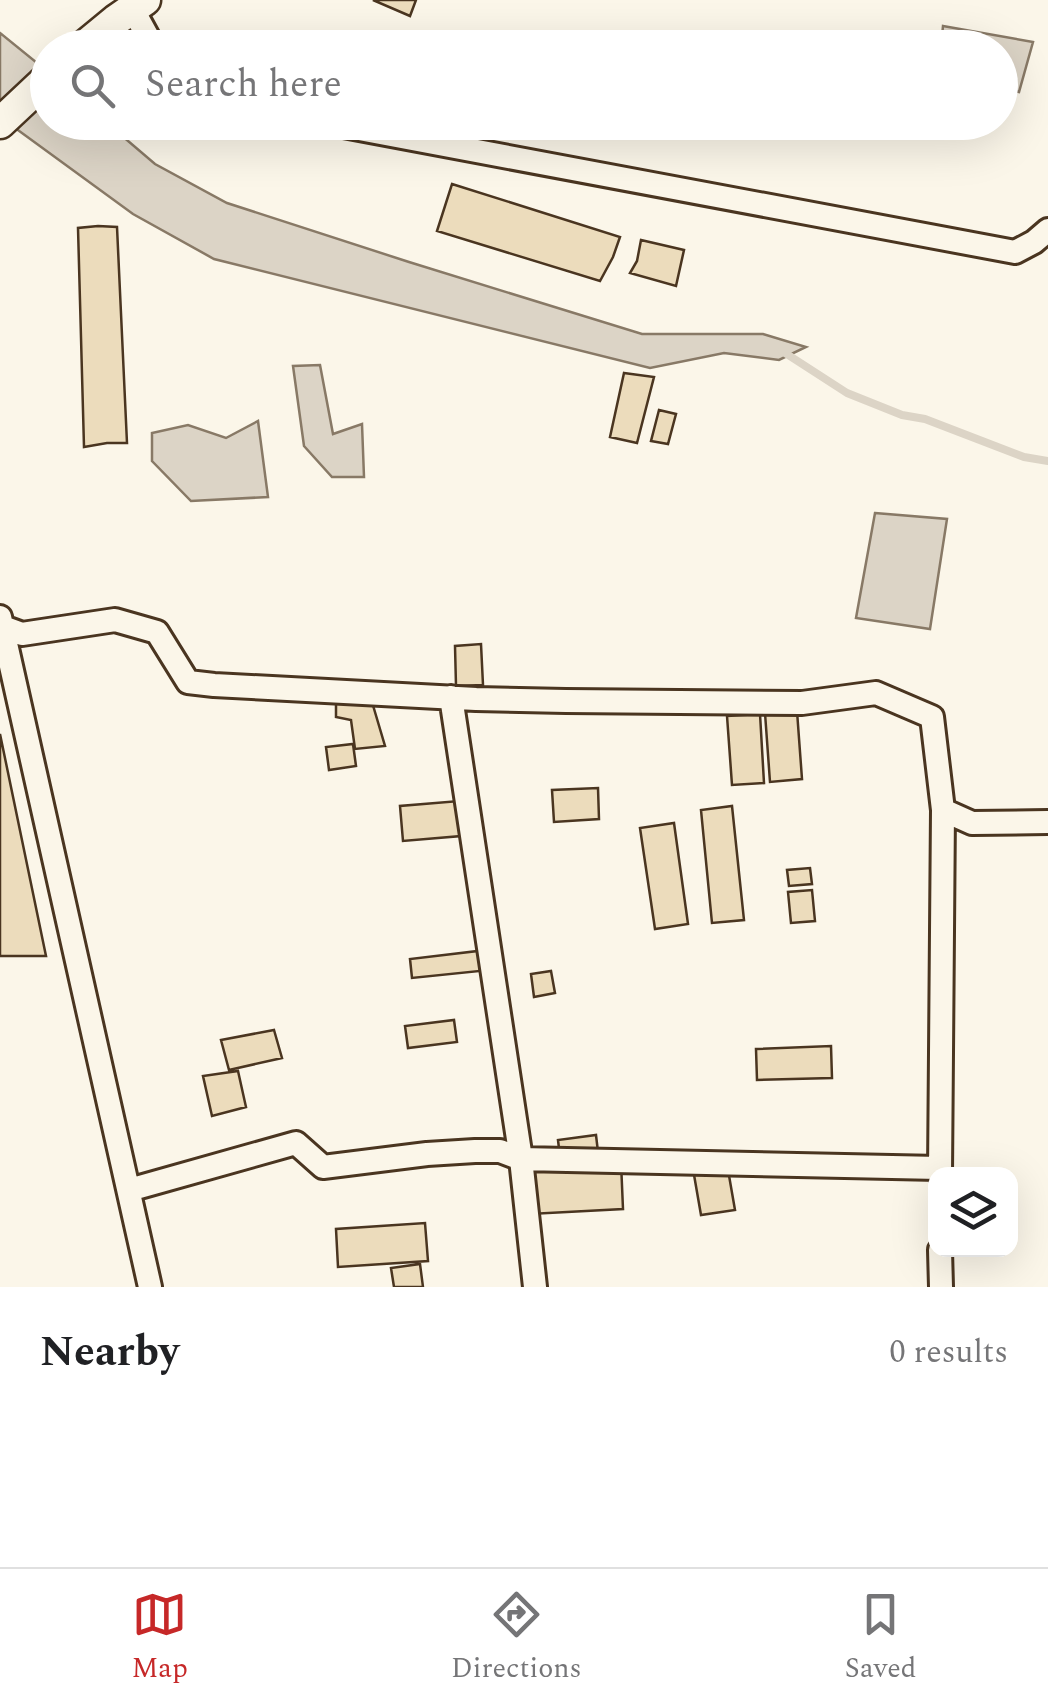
<!DOCTYPE html>
<style>
body{margin:0;font-family:Spectral,serif;background:#f2f2f2;color:#202124}
.controls{position:absolute;right:30px;bottom:30px;display:grid;overflow:hidden;border-radius:20px;box-shadow:0 10px 40px #0002}
.controls button{width:90px;height:90px;display:grid;place-items:center;padding:0;border:0;border-bottom:2px solid #e0e0e0;background:#fff;color:#202124;font:50px sans-serif}
.list{margin:0;padding:0;list-style:none}
h2{display:flex;justify-content:space-between;align-items:center;height:130px;margin:0;padding:0 40px;font-size:42px}
h2 small{font-size:32px;font-weight:400;color:#757577}
.icon{flex:none;width:55px;height:55px;fill:none;stroke:currentColor;stroke-width:2;stroke-linecap:round;stroke-linejoin:round}
.map{position:relative;flex:none;width:1048px;height:1287px;overflow:hidden}
.search{position:absolute;background:#fff;box-shadow:0 10px 40px #0002;left:30px;right:30px;top:30px;height:110px;display:flex;align-items:center;gap:25px;box-sizing:border-box;padding:0 35px;border-radius:55px;color:#757577;font-size:38px}
.sheet{height:280px;background:#fff}
nav{display:flex;justify-content:space-around;align-items:center;box-sizing:border-box;height:140px;border-top:2px solid #e0e0e0;background:#fff;font-size:28px;color:#757577}
nav a{display:grid;justify-items:center;gap:5px}
nav .on{color:#c62828}
.map>svg:first-child{display:block}
.water{fill:#dcd4c6;stroke:#887966;stroke-width:2.5}
.lines{fill:none;stroke-linecap:round;stroke-linejoin:round}
.stream{stroke:#dcd4c6;stroke-width:8}
.building{fill:#ecdcbc;stroke:#4a3520;stroke-width:2.5}
.street-casing{stroke:#4a3520;stroke-width:28}
.secondary-casing{stroke:#4a3520;stroke-width:35}
.street{stroke:#fbf6e9;stroke-width:22}
.secondary{stroke:#fbf6e9;stroke-width:30}
</style>
<div class="map">
<svg width="1048" height="1287" viewBox="0 0 1048 1287">
<rect width="100%" height="100%" fill="#fbf6e9"/>
<path class="water" d="M943,26l90,16 -14,50 -18,-3 -1,-41 -59,-1z
M0,33l47,38 1,51 59,1 48,41 72,39 182,59 233,72h121l43,13 -27,13 -55,-7 -74,15 -436,-109 -81,-45 -133,-97z
M320,365l13,69 29,-10 2,53h-32l-28,-31 -11,-80z
M258,421l10,76 -77,4 -39,-40v-28l36,-8 38,13z
M875,513l72,6 -17,110 -74,-11z"/>
<g class="lines">
<path class="stream" d="M782,351l65,42 55,22 23,4 99,38 24,4"/>
</g>
<path class="building" d="M373,0h43l-6,16z
M452,184l168,53 -7,20 -13,24 -163,-50z
M98,226l19,1 10,216h-20l-23,4 -6,-219z
M641,240l43,10 -8,36 -46,-13 7,-12z
M624,373l30,4 -17,66 -27,-6z
M659,410l17,4 -8,30 -17,-3z
M481,644l2,41 -27,1 -1,-40z
M336,696l36,6 13,44 -30,3 -4,-29 -15,-3z
M797,711l5,68 -32,3 -5,-69z
M760,714l4,69 -32,2 -5,-69z
M0,734l46,222h-46z
M353,744l3,22 -27,4 -3,-23z
M598,788l1,31 -45,3 -2,-32z
M459,801l2,35 -58,5 -3,-35z
M732,806l12,114 -32,3 -11,-113z
M674,823l14,101 -33,5 -15,-101z
M810,868l2,16 -23,2 -2,-16z
M812,890l3,31 -24,2 -3,-31z
M478,951l2,20 -68,7 -2,-19z
M551,971l4,22 -21,4 -3,-23z
M454,1020l3,22 -49,6 -3,-22z
M274,1030l8,28 -53,12 -8,-30z
M831,1046l1,32 -75,2 -1,-31z
M238,1071l8,36 -34,9 -9,-40z
M596,1135l2,17 -38,5 -2,-17z
M621,1162l2,47 -93,5 -2,-48z
M727,1164l8,46 -34,5 -8,-46z
M425,1223l3,38 -90,6 -2,-38z
M420,1264l3,23h-29l-3,-19z"/>
<g class="lines">
<g class="street-casing">
<path id="street" d="M132,8l22,40
M322,122l693,130 19,-10 14,-12
M0,617l150,670
M3,627l19,7 93,-14 42,12 31,50 26,3 262,14 90,2 236,2 74,-10 56,24 11,93 -3,364
M451,697l70,462 14,128
M943,810l29,13 76,-1
M129,1190l167,-47 27,24 104,-13 48,-3h25l21,8 418,9
M940,1250l1,37"/>
</g>
<g class="secondary-casing">
<path id="secondary" d="M82,48l34,-28 29,-20
M0,123l48,-45"/>
</g>
<use href="#street" class="street"/>
<use href="#secondary" class="secondary"/>
</g>
</svg>
<div class="controls">
<button><svg class="icon" aria-label="layers" viewBox="0 0 24 24"><path d="M12 4l9 5-9 5-9-5zM3 14l9 5 9-5"/></svg></button>
</div>
<div class="search"><svg class="icon" aria-label="search" viewBox="0 0 24 24"><circle cx="10" cy="10" r="6"/><path d="M15 15l6 6"/></svg>Search here</div>
</div>
<section class="sheet">
<h2>Nearby<small>0 results</small></h2>
<ul class="list">
</ul>
</section>
<nav>
<a class="on"><svg class="icon" aria-label="map" viewBox="0 0 24 24"><path d="M3 6l6-2 6 2 6-2v14l-6 2-6-2-6 2zM9 4v14M15 6v14"/></svg>Map</a>
<a><svg class="icon" aria-label="directions" viewBox="0 0 24 24"><path d="M12 3l9 9-9 9-9-9zM9 14v-3h6M13 9l2 2-2 2"/></svg>Directions</a>
<a><svg class="icon" aria-label="saved" viewBox="0 0 24 24"><path d="M7 4h10v16l-5-4-5 4z"/></svg>Saved</a>
</nav>
